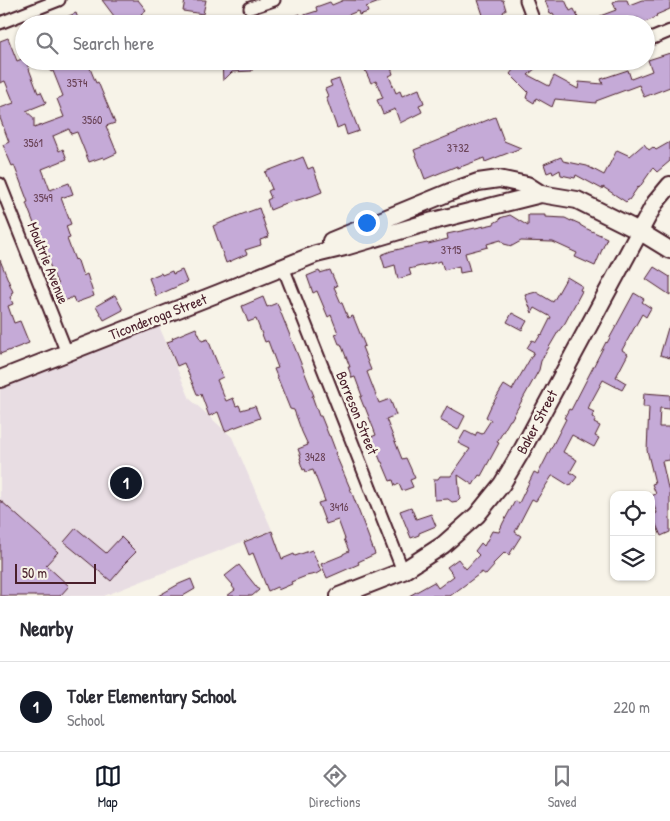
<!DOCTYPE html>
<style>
body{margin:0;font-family:"Patrick Hand",sans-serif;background:#f2f2f3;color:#2b2b33}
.controls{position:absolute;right:15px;bottom:15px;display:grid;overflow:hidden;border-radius:10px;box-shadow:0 1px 4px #0004}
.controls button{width:45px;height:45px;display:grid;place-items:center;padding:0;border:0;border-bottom:1px solid #e1e1e2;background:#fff;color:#2b2b33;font:25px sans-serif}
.scale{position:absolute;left:15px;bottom:12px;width:81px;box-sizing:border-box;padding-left:5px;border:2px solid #4a1f2b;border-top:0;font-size:14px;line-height:18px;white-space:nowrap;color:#4a1f2b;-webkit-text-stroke:4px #f7f3e8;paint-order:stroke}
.you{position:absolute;left:366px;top:222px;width:18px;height:18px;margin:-12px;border:4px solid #fff;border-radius:50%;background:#1a73e8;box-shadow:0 0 0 8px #1a73e833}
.badge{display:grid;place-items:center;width:32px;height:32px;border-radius:50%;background:#111827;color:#fff;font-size:16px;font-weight:700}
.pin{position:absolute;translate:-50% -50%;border:2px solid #fff;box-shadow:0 1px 5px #0006}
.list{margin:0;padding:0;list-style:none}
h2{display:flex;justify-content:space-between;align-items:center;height:65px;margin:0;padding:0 20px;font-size:21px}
h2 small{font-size:16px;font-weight:400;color:#7c7c81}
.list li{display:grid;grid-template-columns:32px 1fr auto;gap:15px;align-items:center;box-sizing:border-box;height:90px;padding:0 20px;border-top:1px solid #e1e1e2}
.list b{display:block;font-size:19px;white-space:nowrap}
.list p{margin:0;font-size:16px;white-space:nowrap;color:#7c7c81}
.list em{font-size:16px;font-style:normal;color:#7c7c81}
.icon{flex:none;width:28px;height:28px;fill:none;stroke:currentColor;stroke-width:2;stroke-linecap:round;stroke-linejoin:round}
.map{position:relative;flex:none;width:670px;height:596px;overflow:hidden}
.search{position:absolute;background:#fff;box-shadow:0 1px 4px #0004;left:15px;right:15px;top:15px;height:55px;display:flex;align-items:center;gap:12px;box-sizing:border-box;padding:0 18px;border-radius:28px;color:#7c7c81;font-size:19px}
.sheet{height:155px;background:#fff}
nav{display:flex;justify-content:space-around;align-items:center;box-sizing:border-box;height:70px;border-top:1px solid #e1e1e2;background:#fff;font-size:14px;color:#7c7c81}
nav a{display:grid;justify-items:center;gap:2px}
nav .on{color:#111827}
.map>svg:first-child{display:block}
.built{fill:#e8dde3}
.building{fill:#c5aad7;stroke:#4a1f2b}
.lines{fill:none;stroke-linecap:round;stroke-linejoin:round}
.street-casing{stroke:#4a1f2b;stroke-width:15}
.secondary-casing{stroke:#4a1f2b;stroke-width:20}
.street{stroke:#f7f3e8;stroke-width:11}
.secondary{stroke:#f7f3e8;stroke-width:16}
.labels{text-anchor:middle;stroke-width:5;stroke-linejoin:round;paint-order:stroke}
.number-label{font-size:12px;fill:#694256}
.street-label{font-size:15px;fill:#4a1f2b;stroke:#f7f3e8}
</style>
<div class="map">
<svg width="670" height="596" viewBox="0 0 670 596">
<rect width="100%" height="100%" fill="#f7f3e8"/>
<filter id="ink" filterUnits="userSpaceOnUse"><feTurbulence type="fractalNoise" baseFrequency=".02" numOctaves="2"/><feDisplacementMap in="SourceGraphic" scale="10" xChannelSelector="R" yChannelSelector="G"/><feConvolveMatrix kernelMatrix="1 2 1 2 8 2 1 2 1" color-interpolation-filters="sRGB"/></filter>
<g filter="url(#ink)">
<path class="built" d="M159,326l31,73 42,38 40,93 -168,66h-104v-207z"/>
<path class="building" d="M102,0h36l8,10 -5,4 2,4 -7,6 -8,-2 -1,2h-7z
M185,0h21l-3,14 -20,-3z
M344,0l38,1 -16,6 2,5 -9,3 -1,-4 -32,13h-49l-1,-1 24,-9 1,2 16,-5 -1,-4 14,-5 2,3z
M478,0h25l3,10 -3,2 4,12h-21z
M545,0h20l5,11 4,-2 7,15h-22l-6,-11 -3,1z
M618,0h9l2,5 13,-5h28v9l-14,6 1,1 -4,2v1l-11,4h-2l-2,-5 -15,6h-20l-3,-8 16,-6 -3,-8z
M76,13l4,11h-28v-1z
M8,38l9,23 7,-3v3h2l12,32 3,-1 5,11 -20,8 8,7v10l30,-11 -7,-18 6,-3 -10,-25 -2,1 -4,-11h40l9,22 2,-1 17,41 -9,3 11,27 -13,6 -1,-2 -14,5 -12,-30 -6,2 -2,-5 -16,7 6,15 4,-2 4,10 -25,10 8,21 19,-7 4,11 -12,4 10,26 -5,2 4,12 -3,1 8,21 1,-1 2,2 5,15 4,-2 7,22 -19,7 -2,-6 -11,5 -6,-16 2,-1 -10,-24 -6,2 -3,-8 6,-3 -19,-49 2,-1 -14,-37 -2,1 -9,-21 6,-3 -9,-24v-10l14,-5 -9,-22 -5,2v-42z
M670,53v34l-26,10 -5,-12 -43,16v2l-41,-4 -3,8 -16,-9 -2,5 -8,-5 2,-6 -18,-18 3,-4 -9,-9h29l5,5 -10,9 21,11 5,-10 24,13 1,-7 24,2 -2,-5 27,-9 3,9 21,-8 -4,-11z
M222,61h30v10l-20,1 -9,9z
M389,61l4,13 -4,2 7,17 4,-2 2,5 17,-7 5,14 -5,2 3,7 -22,11 -5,-14 -12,5 -6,-14 6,-2 -7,-17 -5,2 -6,-13z
M339,79l20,52 -12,4 -3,-10 -7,3 -11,-31 2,-1 -3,-7 7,-3 -2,-4z
M495,117l9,24 17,7 -36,14 -1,-4 -26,10 -1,-2 -32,13 -11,-29z
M670,142v19l-13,11 -4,-4 -14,20 -1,-1 -9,13h-1l-2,2 -23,-15 -1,2 -26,-14 -1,3 -14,-3 -1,-5 -7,4 -1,-3 -5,2 -3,-9 17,-7 2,4 24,5 17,9 13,-25 13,6 14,-12 5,6 4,-3 3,3z
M303,157l5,12 5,-2 9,25 -10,4 -32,9v1l-10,4 -3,-10 4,-2 -3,-7 4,-2 -7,-17z
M259,208l10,29 -9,3 1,5 -16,5 2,4 -21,9 -13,-37 27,-11z
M510,215l18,11v-11h17v2l20,1 6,3v-1l9,4v1l5,3 22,10 -12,28 -20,-9 2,-4 -24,-11 -32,-1 -9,5 -8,-2 -3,-4 -14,4 1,3 -23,6 5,18 -10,2 -1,-7 -15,4 -3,-9 -32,8 2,6 -13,4 -3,-14 -10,3 -4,-13 10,-4 36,-8 1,1 20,-5 -1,-5 47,-10v-1l7,-4 -1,-1z
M0,260l13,32 -2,1 1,3 -2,1 3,7 -5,2 6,17 6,-2 9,22 -29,11z
M654,267l16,10v18l-24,-16z
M182,270l5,12 -31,14 -7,-18 12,-5 1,2 10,-4 1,3z
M330,270l7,16 -3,1 7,16h1l6,15 5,-2 12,30 -3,1 9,23 -4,2 12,31 11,-4 6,16 -10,4 16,40 4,-1 9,20 -5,2 3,7 -11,4 -3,-7 -4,2 -2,-6 -3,1 -8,-19h-1l-10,-25 5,-2 -11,-28h-1l-4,-10 2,-1 -7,-19 -3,1 -4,-11h2l-9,-23h-2l-4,-10 3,-1 -7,-18 -3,2 -11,-26 -4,2 -6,-17 12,-5 1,2z
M567,277l15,9 -2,4 2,1 -17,32 -7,9 -17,29 -2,9 -28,50h-1l-13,22 2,1 -18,33 -2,-1 -6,10 -15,-10 2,24 -2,2 -6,1 -4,-3 -13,1 -1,-21h4l2,-3h11l19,-27 -12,-6 7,-12 10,5 2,-4 5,2 9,-14 -5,-3 5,-11 13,-21 8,5 22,-38 -7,-4 5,-8 4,2 5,-8 1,1 9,-18 -16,-9 -3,5 -7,-18 11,-3 17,10z
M634,293l10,6 -2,3 9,6 -5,9 -4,-3 -20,36 6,4 -12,23 10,6 -4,7 -19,-10 -13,24 -2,5 6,3 -2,5 4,2 -2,4 6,3 -5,10 4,2 -5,9 -22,-12 -9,17 14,8 -7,12 7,5 -7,9 -16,-10h-2l-16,25 -4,-2 -17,33 6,4 -12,19 -4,-3 -12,12 1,2 -8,9 -4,-3 -32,24h-41l25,-14 4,6 16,-12 -7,-9 11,-8 8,10 13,-14 -4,-4 6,-8 3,3 8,-15 7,1 4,-9 12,-22 4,2 15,-31 4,2 28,-55 -2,-1 5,-9 2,1 35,-68 1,1z
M115,295l8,15 -19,10 -8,-14z
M263,297l4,10 10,-4 37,93h-2l7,20h2l8,20h1l6,16 -1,1 15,35 25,66 -17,8 1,2 -32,14 -6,-14 22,-9v-1l6,-3 -5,-12h1l-7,-19 -12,4 -8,-21 7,-2 -12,-31 -7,2 -1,-3 -2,1 -3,-9h1l-1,-3 1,-1 -3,-8 10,-4 -6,-13 -8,-22 -4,-1 -16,-40 4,-1 -10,-27 -3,1 -9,-23 -8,3 -6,-16z
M512,313l15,8 -5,9 -15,-8z
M196,328l6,13 6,-2 6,16 9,22 -6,3 9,21 7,-3 3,8 3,-1 2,5 14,-4 5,12 -35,13 -7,-19 -9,4 -8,-22 -2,1 -2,-1 -13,-31 -7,3 -10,-24 6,-2 -1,-2z
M668,328h2v30l-10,-3z
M644,393l26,2v14l-10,-1 -1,19h11v33l-8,1 6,27 2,-1v45l-9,4 -9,-21 5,-2 -6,-14v-3l5,-2 -4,-10 3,-1 -8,-33 2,-43h-6z
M447,406l18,10 -7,14 -18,-10z
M0,500l58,52 -12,13 23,21 -9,10h-60z
M411,507l5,12 15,-5 5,12 -17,7v2l-8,3 -11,-27z
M76,528l30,25 15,-16 15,15 -14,14 1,1 -12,14 -47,-39z
M272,531l10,28 12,-5 1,2 17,-6 9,21 -5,3 -10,2 -15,6 1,2 -14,6 -1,-3 -9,4 -15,-38 -4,2 -5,-13z
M239,565l20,25 -7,6h-25l8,-6 -3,-4 1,-1 -8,-9z
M191,579l4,10 -12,7h-25l21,-12z"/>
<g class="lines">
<g class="street-casing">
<path id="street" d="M526,0l9,24
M250,8l24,-8
M0,23l59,-23
M646,41l24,-10
M580,61h7
M0,184l67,169
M283,267l120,304"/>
</g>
<g class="secondary-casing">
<path id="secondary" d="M331,241l119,-49 28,-10 21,-3 28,6 14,9 36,6 62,31 31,19
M0,379l219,-86 97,-39 29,-7 88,-26 108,-27
M339,596l64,-25 40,-26 34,-30 25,-31 19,-32 134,-249 15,-18"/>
</g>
<use href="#street" class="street"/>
<use href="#secondary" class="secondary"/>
</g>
</g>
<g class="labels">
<g class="number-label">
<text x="77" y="87">3574</text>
<text x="92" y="124">3560</text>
<text x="33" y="147">3561</text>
<text x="458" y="152">3732</text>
<text x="43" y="202">3549</text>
<text x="451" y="254">3715</text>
<text x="315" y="461">3428</text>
<text x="339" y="511">3416</text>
</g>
<g class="street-label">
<text transform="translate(48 263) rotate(68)" y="5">Moultrie Avenue</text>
<text transform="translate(158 317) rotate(-21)" y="5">Ticonderoga Street</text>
<text transform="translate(357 413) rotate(68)" y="5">Borreson Street</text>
<text transform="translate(537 422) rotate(-62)" y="5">Baker Street</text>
</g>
</g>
</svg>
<div class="controls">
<button><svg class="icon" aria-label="locate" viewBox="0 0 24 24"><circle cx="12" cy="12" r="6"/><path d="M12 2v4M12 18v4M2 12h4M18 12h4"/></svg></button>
<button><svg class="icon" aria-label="layers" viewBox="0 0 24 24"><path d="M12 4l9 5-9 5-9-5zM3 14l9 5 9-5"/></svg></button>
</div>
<div class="scale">50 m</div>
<div class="you"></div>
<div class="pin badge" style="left:126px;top:483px">1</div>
<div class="search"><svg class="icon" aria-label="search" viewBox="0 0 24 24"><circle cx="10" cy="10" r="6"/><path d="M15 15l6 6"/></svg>Search here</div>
</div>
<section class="sheet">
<h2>Nearby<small></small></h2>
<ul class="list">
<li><span class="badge">1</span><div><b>Toler Elementary School</b><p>School</p></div><em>220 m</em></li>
</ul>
</section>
<nav>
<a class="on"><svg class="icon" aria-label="map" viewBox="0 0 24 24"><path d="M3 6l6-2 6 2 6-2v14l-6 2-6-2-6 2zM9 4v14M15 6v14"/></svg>Map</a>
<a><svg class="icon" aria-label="directions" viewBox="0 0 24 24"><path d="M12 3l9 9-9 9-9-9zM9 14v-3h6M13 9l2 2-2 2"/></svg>Directions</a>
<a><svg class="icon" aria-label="saved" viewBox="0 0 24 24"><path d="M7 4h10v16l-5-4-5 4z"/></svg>Saved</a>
</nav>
